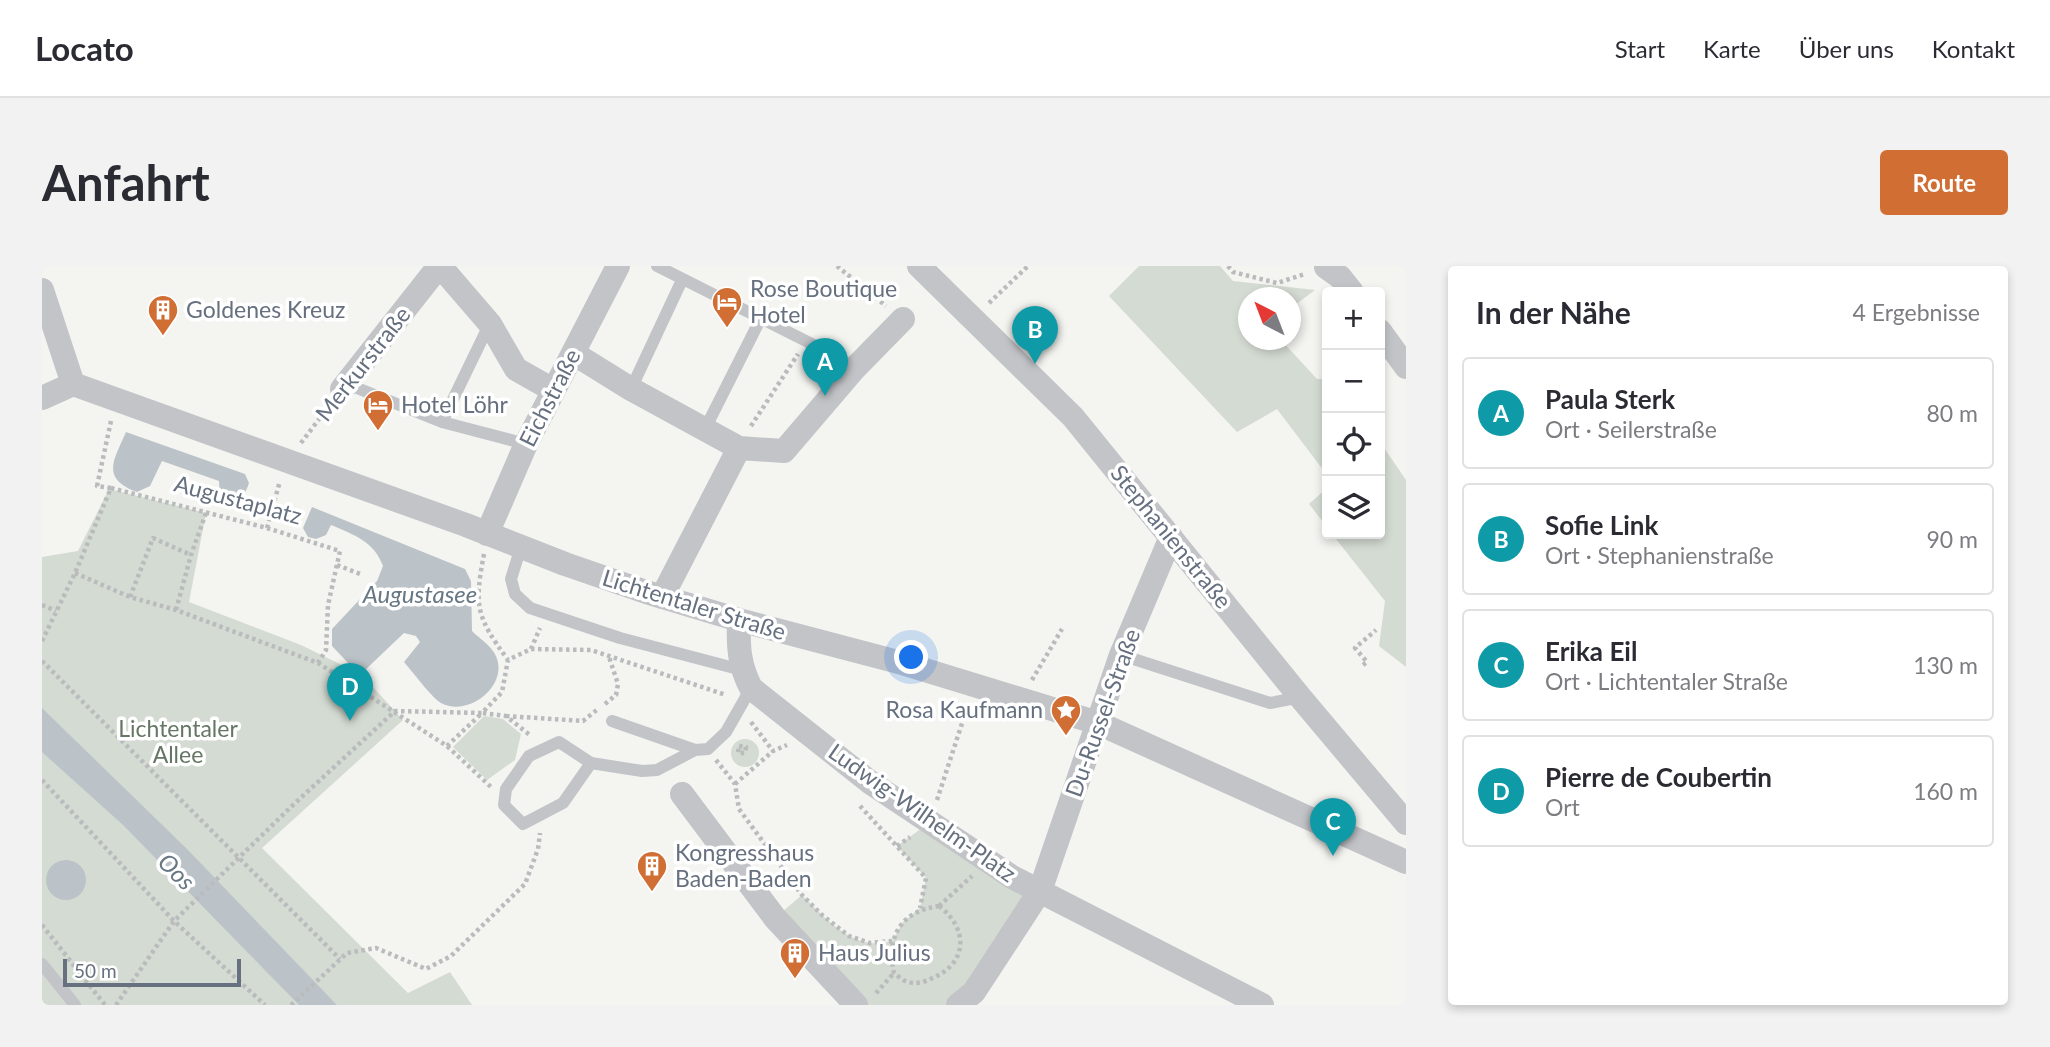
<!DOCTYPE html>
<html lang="de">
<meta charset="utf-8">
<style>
body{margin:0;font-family:Lato,sans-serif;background:#f2f2f3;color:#2b2b33}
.controls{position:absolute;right:21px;top:21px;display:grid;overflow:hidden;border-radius:7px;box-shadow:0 4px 10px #0003}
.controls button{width:63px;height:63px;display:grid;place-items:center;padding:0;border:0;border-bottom:2px solid #e1e1e2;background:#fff;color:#2b2b33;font:35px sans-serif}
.compass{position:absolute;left:1196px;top:21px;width:63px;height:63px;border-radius:50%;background:#fff;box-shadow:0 4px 10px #0003;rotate:318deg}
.scale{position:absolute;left:21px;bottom:18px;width:178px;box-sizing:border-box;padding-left:7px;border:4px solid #66707f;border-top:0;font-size:19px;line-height:24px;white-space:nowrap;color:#66707f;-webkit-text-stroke:5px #fff;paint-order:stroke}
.you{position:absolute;left:870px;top:392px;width:24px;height:24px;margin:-18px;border:5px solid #fff;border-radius:50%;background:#1a73e8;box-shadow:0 0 0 10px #1a73e833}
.badge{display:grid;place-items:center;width:46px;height:46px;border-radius:50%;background:#d06e34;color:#fff;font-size:23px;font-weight:700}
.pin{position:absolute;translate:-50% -58px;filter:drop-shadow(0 2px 4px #0008)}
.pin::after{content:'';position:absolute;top:37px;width:24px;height:21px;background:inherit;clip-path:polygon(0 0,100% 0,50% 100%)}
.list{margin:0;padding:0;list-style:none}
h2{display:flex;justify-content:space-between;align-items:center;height:91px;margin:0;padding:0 28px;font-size:30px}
h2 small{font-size:23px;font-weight:400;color:#7c7c81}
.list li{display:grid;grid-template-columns:46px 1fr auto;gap:21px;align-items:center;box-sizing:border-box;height:112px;margin:0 14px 14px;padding:0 14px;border:2px solid #e1e1e2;border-radius:7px}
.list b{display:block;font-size:26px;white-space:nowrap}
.list p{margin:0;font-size:23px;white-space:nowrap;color:#7c7c81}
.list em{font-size:23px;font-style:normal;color:#7c7c81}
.icon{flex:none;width:38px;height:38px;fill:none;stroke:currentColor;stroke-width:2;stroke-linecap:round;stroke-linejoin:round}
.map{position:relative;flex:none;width:1364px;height:739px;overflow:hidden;border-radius:7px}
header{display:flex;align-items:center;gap:42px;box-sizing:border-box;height:98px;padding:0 35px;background:#fff;border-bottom:2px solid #e1e1e2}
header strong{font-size:33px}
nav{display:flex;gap:38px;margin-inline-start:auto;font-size:24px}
.intro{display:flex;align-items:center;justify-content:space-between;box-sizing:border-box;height:168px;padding:0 42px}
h1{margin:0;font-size:49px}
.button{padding:18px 32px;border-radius:7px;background:#d06e34;color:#fff;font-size:24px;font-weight:700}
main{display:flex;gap:42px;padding:0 42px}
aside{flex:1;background:#fff;border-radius:7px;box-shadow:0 4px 10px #0003}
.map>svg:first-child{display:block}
.green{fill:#d4dbd2}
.water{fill:#bcc3c8}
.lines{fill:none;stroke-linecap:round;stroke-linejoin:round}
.path{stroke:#b9bbbd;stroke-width:4.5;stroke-dasharray:3.5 3.5;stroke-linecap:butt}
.lane{stroke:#c2c4c8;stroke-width:12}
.street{stroke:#c2c4c8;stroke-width:24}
.labels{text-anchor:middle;stroke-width:7;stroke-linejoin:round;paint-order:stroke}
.poi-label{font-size:23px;fill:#66707f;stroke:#fff;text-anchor:start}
.street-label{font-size:23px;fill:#66707f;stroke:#fff}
.park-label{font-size:23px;fill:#657764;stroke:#fff}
.water-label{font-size:24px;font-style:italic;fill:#677783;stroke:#fff}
</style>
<header>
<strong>Locato</strong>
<nav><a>Start</a><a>Karte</a><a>Über uns</a><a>Kontakt</a></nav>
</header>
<div class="intro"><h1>Anfahrt</h1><a class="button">Route</a></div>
<main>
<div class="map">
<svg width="1364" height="739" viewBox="0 0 1364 739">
<rect width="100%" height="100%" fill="#f4f4f1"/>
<path class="green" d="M1097,0h81l13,15 82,9 -24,18 -1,-10h-42v42h33l36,39h10v96l-50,-66 -40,23 -128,-136z
M1338,176l26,38v187l-27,-21 6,-45 -53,-67h48z
M1285,222v39l-18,-23z
M67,223l97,24 -17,89 112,43 61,30 41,45 -141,128 146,145 42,-21 22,33h-135l-16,-16 -19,16h-260v-448l36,-6z
M442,450l19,3 18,15 -6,26 -28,20 -34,-33z
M689 487a14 14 0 1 1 28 0a14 14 0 1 1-28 0Z
M887,557l111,68 -85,114h-99l-81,-87 27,-23c18,18 41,44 68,48 6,1 15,-1 22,-2l11,-19 17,-14 6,-30 -29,-32z"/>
<path class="water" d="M84,166l119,42 4,9c-4,12 -9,19 -22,23l-7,-6 -1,-19 -57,-20 -12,25 -13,6c-37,-14 -23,-32 -11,-60z
M270,241l153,62 6,12 1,50c7,7 18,14 23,23 16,30 -26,64 -54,49 -9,-5 -29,-32 -37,-41l16,-20 -4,-6 -12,-3 -40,38 -14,-6 -18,-19v-17l45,-48 6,-15c-9,-25 -29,-31 -52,-41l-5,10 -10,4 -8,-2 -5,-9z
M0,442l145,141 150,156h-38l-176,-180 -81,-73z
M4 614a20 20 0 1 1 40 0a20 20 0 1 1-40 0Z"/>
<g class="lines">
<path class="path" d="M795,0l49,40
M1186,0l5,6 44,11 28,-9
M947,37l39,-37
M709,160l47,-72
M259,177l28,-37
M69,222l156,40 73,23 -12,54 -2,45 -8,13
M225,262l13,-47
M442,288c-10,53 -8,62 24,106
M295,299l26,10
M33,307l55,24 46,13 142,53 129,83 44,41
M88,331l23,-59 38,17
M0,339l14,6
M134,344l15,-55 15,-42
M0,375l33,-68 36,-85 -14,-2 14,-65
M489,383l60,1 135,45
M0,395l298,298
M1321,399l4,-3 -12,-14 21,-18
M990,414l30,-51
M563,438l11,-9 2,-11 -9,-27
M464,450l77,5 15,-12
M709,456l22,29 14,-6
M405,480l35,-33 24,3 25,20
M697,480l7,1 -1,6h-7z
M674,494l19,24 4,25 63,86 20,20 27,21 21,7 22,-2
M0,514l132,141 91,84
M693,518l38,-33
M895,534l31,-95
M818,540l66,72 -6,30
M855,580l13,-9
M897,640c28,21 30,55 -4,71 -9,4 -17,8 -27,5 -5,-1 -10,-6 -14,-9 -8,-37 7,-62 45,-67z
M897,640l33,-30
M0,659l63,80
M834,727l18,-20
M74,739l58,-84 120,-117 101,-93 87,2 20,-21 6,-32 23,-11 9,-21
M249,739l56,-52 29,-5 50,21 25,-13 74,-72 13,-35 2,-16"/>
<path class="lane" d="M615,0l151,76 47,26
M305,118l95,38 84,22
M589,123l51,-109
M400,156l47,-97
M662,165l57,-113
M479,281l-10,32 4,15 15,14 90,30 122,32
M1079,389l149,48 30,-6
M570,455l83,29 13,-1 18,-17 25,-44
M549,497l-28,40 -40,21 -19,-19 2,-16 23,-33 30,-14 32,21 51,8 15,-1 38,-20
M0,698l33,41"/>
<path class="street" d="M398,0l50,58 26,45 37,21
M877,0l154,151 227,280 106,126
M1284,1l14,10 12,15
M0,24l31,94
M1338,65l26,36
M531,87l58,36 108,59 45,3 71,-83 48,-49
M31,118l393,141 99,39 81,28 93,28 163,43 196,60 308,139
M300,123l97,-123
M0,132l31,-14
M445,268l39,-90 92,-178
M620,331l77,-149
M697,354c-1,26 0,45 12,68l120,95 141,94 250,128
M640,528l93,124 81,87
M916,739l16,-13 66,-101 81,-236 50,-118"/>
</g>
<defs>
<g id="hotel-pin" transform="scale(1.575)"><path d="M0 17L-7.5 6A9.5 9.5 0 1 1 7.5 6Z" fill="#d06e34" stroke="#fff"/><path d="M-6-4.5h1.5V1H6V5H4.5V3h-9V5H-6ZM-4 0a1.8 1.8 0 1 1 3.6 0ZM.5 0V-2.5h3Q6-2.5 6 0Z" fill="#fff"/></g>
<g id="building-pin" transform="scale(1.575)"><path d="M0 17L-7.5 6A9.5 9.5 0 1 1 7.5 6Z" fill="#d06e34" stroke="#fff"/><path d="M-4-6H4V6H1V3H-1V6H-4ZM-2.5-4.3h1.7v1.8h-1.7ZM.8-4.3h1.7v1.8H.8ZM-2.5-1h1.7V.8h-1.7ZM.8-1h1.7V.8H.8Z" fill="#fff"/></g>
<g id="sight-pin" transform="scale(1.575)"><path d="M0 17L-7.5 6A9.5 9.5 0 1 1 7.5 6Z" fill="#d06e34" stroke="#fff"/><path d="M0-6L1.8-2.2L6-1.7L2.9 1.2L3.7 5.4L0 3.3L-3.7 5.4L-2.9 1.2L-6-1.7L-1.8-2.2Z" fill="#fff"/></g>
</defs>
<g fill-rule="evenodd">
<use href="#hotel-pin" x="685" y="36"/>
<use href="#building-pin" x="121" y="44"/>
<use href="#hotel-pin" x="336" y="139"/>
<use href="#sight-pin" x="1024" y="444"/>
<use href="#building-pin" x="610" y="600"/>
<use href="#building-pin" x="753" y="687"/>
</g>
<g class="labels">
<g class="poi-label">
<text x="708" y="31">Rose Boutique<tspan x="708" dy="26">Hotel</tspan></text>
<text x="144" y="52">Goldenes Kreuz</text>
<text x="359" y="147">Hotel Löhr</text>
<text x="1001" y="452" text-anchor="end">Rosa Kaufmann</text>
<text x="633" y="595">Kongresshaus<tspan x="633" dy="26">Baden-Baden</tspan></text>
<text x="776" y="695">Haus Julius</text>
</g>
<g class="street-label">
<text transform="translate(321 98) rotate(-52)" y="8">Merkurstraße</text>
<text transform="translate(508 132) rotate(-63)" y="8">Eichstraße</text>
<text transform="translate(196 234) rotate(15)" y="8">Augustaplatz</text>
<text transform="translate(1129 271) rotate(51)" y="8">Stephanienstraße</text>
<text transform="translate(652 339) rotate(17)" y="8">Lichtentaler Straße</text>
<text transform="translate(1061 447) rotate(-70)" y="8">Du-Russel-Straße</text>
<text transform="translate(880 547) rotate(35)" y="8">Ludwig-Wilhelm-Platz</text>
</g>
<g class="park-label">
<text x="136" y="471">Lichtentaler<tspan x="136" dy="26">Allee</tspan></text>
</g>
<g class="water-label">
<text x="378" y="337">Augustasee</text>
<text transform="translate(134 606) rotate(45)" y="8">Oos</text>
</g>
</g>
</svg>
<div class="controls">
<button>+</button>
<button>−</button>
<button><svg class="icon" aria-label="locate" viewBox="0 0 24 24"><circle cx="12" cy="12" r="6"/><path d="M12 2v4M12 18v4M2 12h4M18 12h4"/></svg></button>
<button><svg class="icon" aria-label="layers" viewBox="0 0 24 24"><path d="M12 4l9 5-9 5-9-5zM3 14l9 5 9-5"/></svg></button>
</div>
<svg class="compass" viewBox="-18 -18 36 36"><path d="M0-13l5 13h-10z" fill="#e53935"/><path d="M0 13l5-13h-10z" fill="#7c7c81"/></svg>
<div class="scale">50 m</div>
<div class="you"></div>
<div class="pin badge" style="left:783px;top:130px;background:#0f9aa8">A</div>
<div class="pin badge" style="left:993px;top:98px;background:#0f9aa8">B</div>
<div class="pin badge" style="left:1291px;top:590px;background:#0f9aa8">C</div>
<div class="pin badge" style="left:308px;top:455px;background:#0f9aa8">D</div>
</div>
<aside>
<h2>In der Nähe<small>4 Ergebnisse</small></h2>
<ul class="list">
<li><span class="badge" style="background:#0f9aa8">A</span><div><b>Paula Sterk</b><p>Ort · Seilerstraße</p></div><em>80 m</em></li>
<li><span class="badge" style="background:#0f9aa8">B</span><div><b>Sofie Link</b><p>Ort · Stephanienstraße</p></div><em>90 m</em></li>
<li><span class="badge" style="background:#0f9aa8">C</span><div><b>Erika Eil</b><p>Ort · Lichtentaler Straße</p></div><em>130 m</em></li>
<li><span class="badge" style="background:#0f9aa8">D</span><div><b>Pierre de Coubertin</b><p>Ort</p></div><em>160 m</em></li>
</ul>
</aside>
</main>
